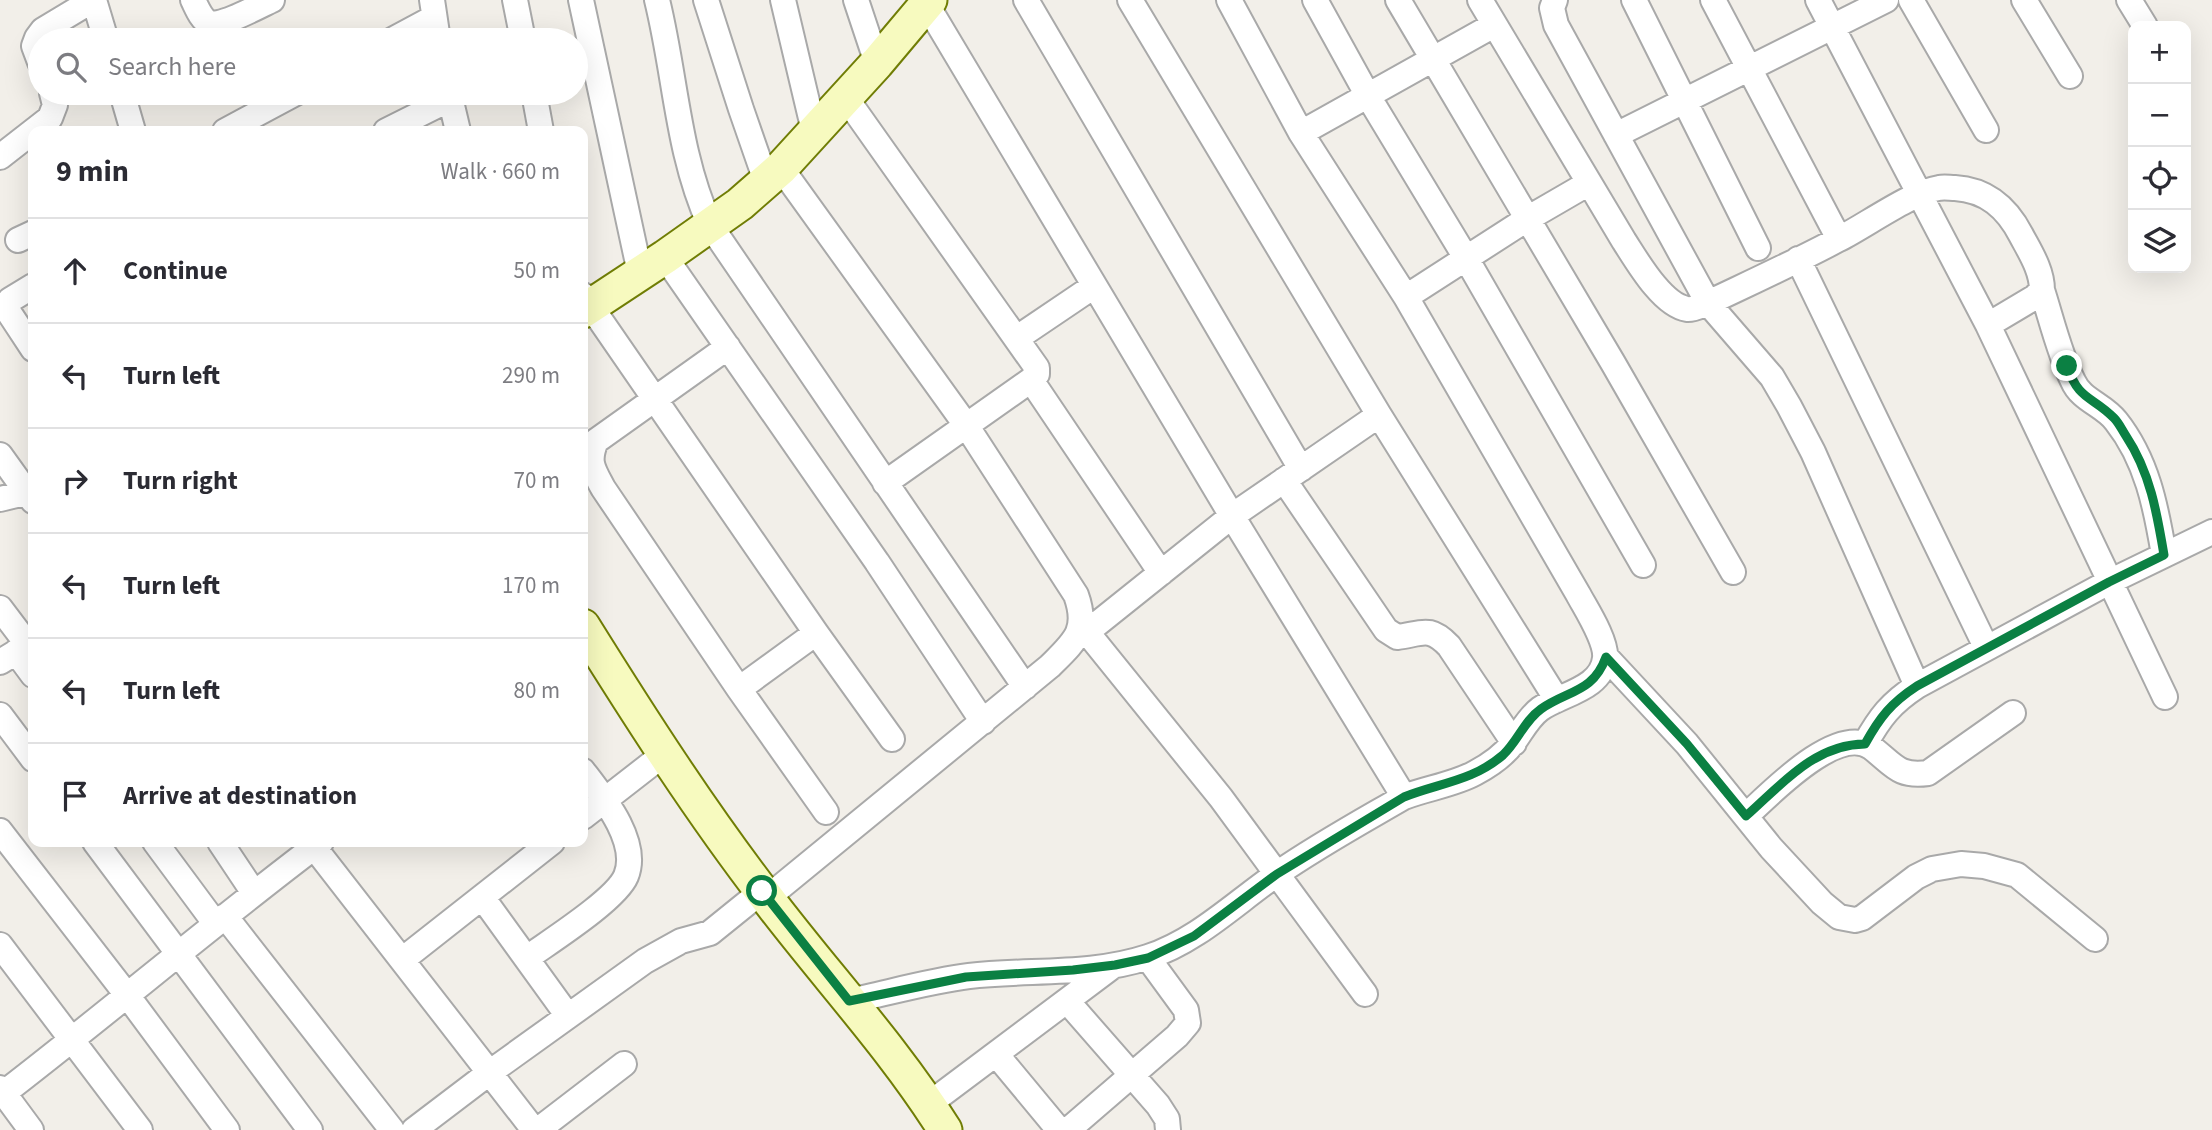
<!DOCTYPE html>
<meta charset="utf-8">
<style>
body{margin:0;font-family:"Source Sans 3",sans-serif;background:#f2f2f3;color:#2b2b33}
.controls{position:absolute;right:21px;top:21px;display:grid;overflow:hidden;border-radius:14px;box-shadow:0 7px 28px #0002}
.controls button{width:63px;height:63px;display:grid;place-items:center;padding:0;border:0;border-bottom:2px solid #e1e1e2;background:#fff;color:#2b2b33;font:35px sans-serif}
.stop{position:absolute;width:21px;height:21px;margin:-16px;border:5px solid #0b8043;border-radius:50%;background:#fff}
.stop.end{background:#0b8043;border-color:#fff;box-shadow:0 2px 7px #0008}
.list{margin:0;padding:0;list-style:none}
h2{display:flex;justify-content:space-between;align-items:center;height:91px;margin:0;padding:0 28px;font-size:30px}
h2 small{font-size:23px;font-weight:400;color:#7c7c81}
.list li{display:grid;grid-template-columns:46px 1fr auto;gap:21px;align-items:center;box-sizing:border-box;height:105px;padding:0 28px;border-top:2px solid #e1e1e2}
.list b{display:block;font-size:26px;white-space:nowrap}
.list em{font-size:23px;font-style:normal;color:#7c7c81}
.icon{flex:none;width:38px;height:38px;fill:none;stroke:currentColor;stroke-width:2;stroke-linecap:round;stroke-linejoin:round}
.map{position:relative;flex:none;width:2212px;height:1130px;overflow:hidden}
.search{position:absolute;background:#fff;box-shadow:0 7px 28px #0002;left:28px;top:28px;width:560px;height:77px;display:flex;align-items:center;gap:18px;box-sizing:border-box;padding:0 24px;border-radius:38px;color:#7c7c81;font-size:26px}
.panel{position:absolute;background:#fff;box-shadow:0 7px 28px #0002;left:28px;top:126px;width:560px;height:721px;border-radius:14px}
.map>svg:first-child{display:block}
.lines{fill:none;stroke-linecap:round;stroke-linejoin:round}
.street-casing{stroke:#a9a9a9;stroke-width:28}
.secondary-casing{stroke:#707d05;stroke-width:37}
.street{stroke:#fff;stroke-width:24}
.secondary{stroke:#f7fabf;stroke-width:33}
.route{stroke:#0b8043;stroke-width:9}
</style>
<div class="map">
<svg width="2212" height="1130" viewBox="0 0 2212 1130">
<rect width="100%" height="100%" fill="#f2efe9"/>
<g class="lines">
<g class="street-casing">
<path id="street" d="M94,0l12,40
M193,0c4,8 8,19 16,23 10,5 52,-18 63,-23
M432,0l6,40
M515,0l8,40
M581,0l59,273
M657,0c19,77 20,152 53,225l315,462
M706,0l35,109 25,72
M783,0l31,131
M856,0l21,63
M924,0l308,516 172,281
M1026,0l275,469
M1130,0l249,415 178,285
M1315,0l53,96 98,162 177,307
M1398,0l215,363 120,209
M1480,0l144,241c13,20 38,64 63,68 6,1 15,-4 21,-6 44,-21 88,-41 131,-64 26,-13 73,-47 100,-51 5,-1 11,0 16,0 32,2 52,20 66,47 9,17 21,35 21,55l-7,7 -47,28
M1555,0l-3,8 4,17 152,278 64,74 17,29 24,46 104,234
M1634,0l124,248
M1713,0l126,239
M1818,0l170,325 177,372
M1911,0l75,130
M2024,0l46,76
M2129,0l16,26
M392,40l41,-22
M40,62l-6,-16 3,-8 6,-8 50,-30
M122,93l11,38
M449,93l9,38
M534,93l7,38
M846,98l191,270v6l-6,6 130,193
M225,131l71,-38
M386,131l64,-32
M1301,133l193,-108
M1616,135l270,-135
M0,157l50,-39 5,-13 -3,-12
M18,240l15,-7
M665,257l212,305 106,160
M1798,259l188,388
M33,286l-23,14 -4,8 27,41
M2042,290c9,28 18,66 31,91 8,19 31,24 43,40 31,39 40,86 48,134
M583,295l233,338 76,106
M1406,297l121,-78 62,-36
M1017,338l77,-52
M728,347l-132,94c-9,21 -3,28 7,47l136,201 87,123
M0,455l33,46
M1284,480l102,150 11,7c25,-3 32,-12 52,9l65,97
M885,483l146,-103
M0,499l33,-8
M0,608l28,37
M1082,626l139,172 144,196
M1087,632l145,-116 147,-101
M16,652l17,23
M1606,657l81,87 84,104 51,55 17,14 16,3 7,-2 54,-41 16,-8 29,-5 23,2 33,9 78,64
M0,662l33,-20
M739,689l77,-56
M0,715l33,44
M1865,744c15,-27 26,-41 52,-58l192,-104 103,-50
M1746,816c23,-21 92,-94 126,-68 22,17 26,29 56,25l85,-60
M583,817l81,-63
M0,831l127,164 100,135
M95,842l215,288
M155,842l60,81
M220,842l34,51
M314,847l220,283
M482,897l86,119
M767,898l283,-232c24,-24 39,-35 26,-71l-110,-170 -185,-257
M225,916l167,214
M0,945l140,185
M527,958c22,-16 89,-58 99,-82 14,-34 -23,-79 -43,-105
M402,960l150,-118
M849,1001c39,-8 80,-20 120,-25 59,-7 122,0 179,-19 49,-16 87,-54 129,-83 40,-28 84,-52 127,-77 23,-9 49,-12 71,-24 15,-8 28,-17 38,-30 9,-12 15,-25 27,-34 21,-15 62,-20 65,-51 2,-17 -19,-49 -27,-64l-172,-297 -105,-164 -72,-133
M1067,1001l91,104 9,14 1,11
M996,1054l63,76
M0,1088l31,42
M0,1096c108,-83 212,-172 321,-254
M929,1104l184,-138
M414,1130l75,-57 156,-112 36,-20 29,-8 52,-42
M538,1130l86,-66
M1068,1130l109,-94 11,-13 -2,-13 -38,-52"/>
</g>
<g class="secondary-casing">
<path id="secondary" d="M583,311l82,-54 75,-53 41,-36 96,-105 53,-63
M583,626c58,93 117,185 184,272 59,78 126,149 178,232"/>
</g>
<use href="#street" class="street"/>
<use href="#secondary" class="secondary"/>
</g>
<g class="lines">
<path class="route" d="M762,891l87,110 117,-24 107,-7 42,-5 33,-7 46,-22 83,-62 127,-77c35,-14 69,-16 99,-42 15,-14 21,-34 38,-46 27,-19 52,-16 65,-52l81,87 59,72c35,-31 69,-72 119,-72 15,-27 26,-41 52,-58l192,-104 55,-27c-7,-42 -14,-83 -38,-119 -4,-6 -7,-13 -12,-18 -23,-23 -35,-17 -47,-52"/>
</g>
</svg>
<div class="controls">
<button>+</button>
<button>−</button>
<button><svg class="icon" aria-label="locate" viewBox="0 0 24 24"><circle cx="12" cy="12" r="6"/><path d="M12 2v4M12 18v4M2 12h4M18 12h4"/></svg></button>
<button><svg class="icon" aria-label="layers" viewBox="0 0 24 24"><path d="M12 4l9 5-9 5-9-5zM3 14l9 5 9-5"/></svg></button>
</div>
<div class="stop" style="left:762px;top:891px"></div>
<div class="stop end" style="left:2067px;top:366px"></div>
<div class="search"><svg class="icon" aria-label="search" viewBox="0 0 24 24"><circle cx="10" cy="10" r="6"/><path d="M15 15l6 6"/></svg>Search here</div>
<section class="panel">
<h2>9 min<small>Walk · 660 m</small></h2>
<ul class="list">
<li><svg class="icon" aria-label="ahead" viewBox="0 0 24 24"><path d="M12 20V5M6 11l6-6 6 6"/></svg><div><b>Continue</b></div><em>50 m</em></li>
<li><svg class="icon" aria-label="left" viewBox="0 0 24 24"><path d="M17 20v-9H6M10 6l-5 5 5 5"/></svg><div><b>Turn left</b></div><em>290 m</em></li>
<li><svg class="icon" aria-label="right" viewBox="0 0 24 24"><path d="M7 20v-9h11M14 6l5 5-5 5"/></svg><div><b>Turn right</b></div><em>70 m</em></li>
<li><svg class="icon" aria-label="left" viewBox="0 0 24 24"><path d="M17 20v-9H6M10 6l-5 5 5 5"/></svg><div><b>Turn left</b></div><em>170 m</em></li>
<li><svg class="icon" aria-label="left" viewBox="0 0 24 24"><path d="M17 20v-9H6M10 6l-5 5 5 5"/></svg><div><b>Turn left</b></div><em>80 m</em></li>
<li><svg class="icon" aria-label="arrive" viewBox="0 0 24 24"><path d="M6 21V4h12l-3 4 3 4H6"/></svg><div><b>Arrive at destination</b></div></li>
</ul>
</section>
</div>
